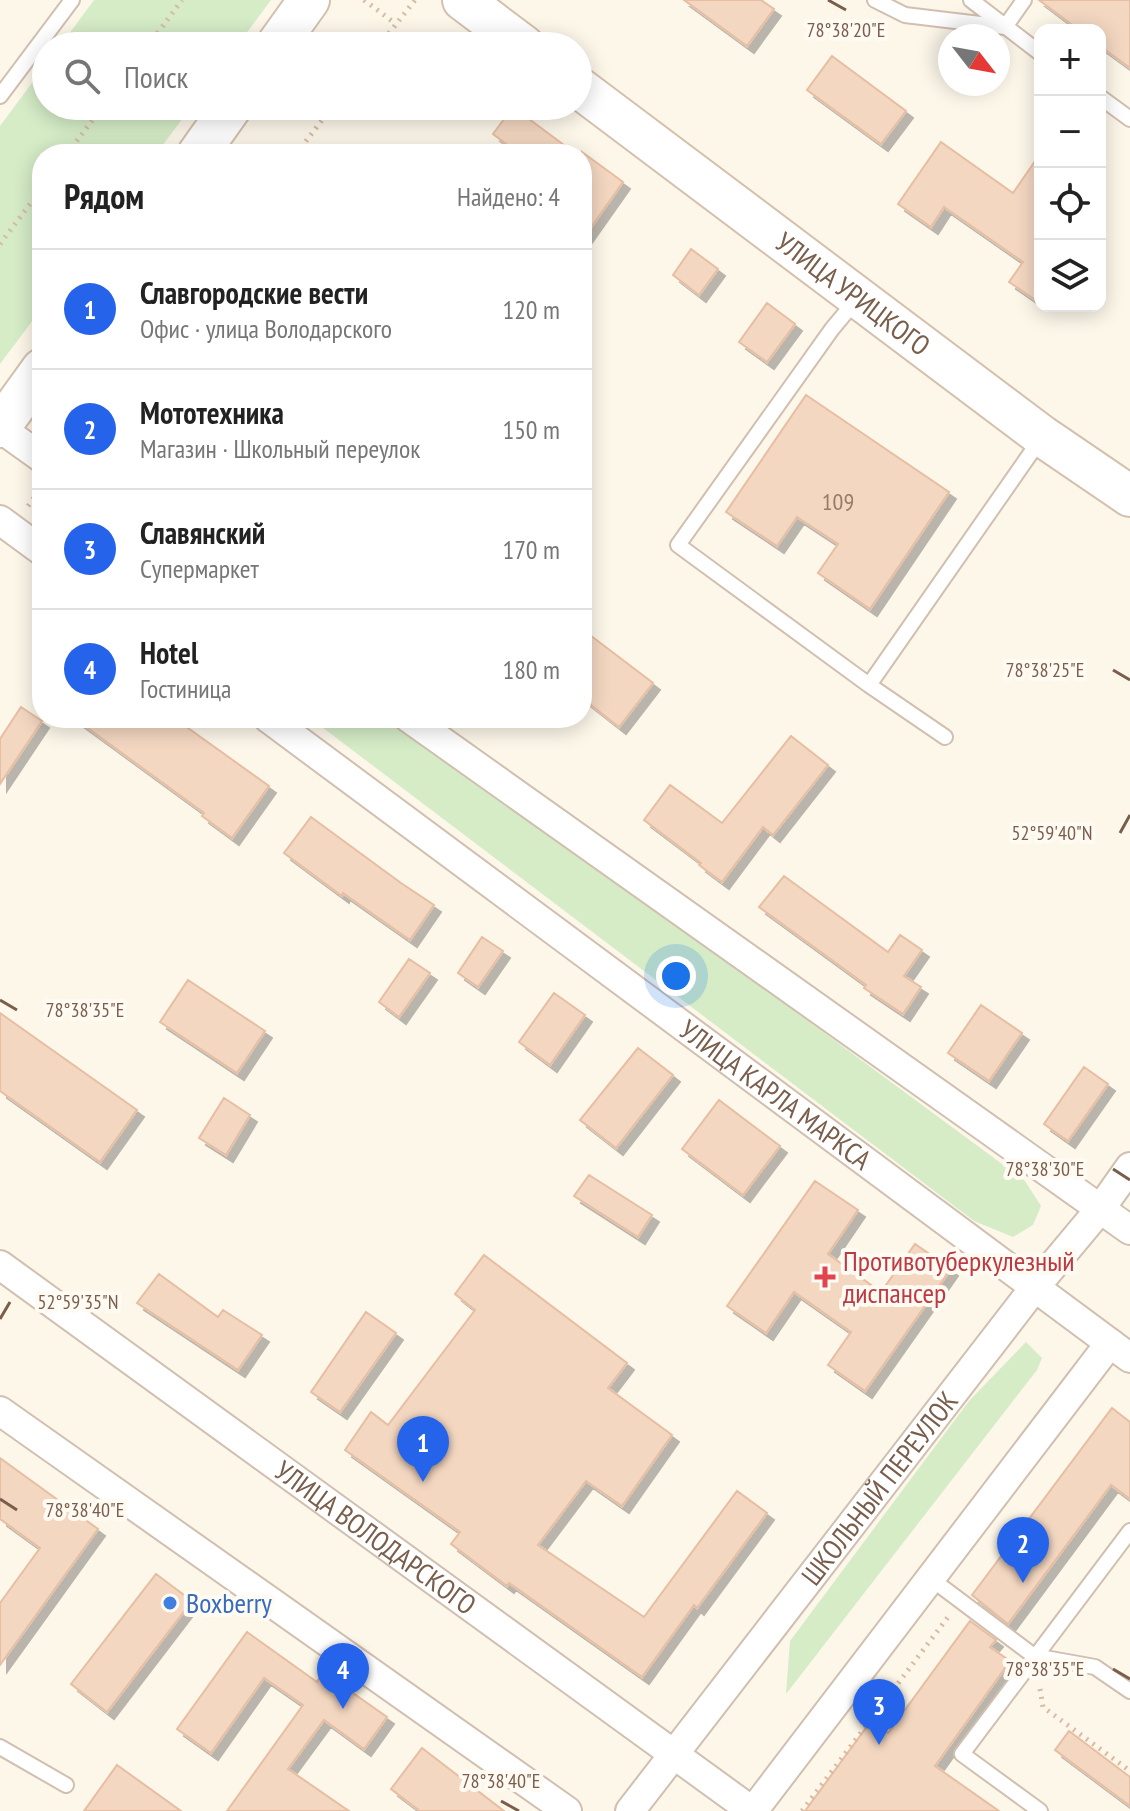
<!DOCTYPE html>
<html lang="ru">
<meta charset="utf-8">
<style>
body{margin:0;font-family:"PT Sans Narrow",sans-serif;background:#f6f6f6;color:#222}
.controls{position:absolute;right:24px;top:24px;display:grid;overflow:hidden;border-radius:16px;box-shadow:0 4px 20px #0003}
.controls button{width:72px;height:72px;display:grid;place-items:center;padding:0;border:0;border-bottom:2px solid #e0e0e0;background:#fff;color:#222;font:40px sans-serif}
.compass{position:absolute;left:938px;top:24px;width:72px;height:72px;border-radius:50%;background:#fff;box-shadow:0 4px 20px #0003;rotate:121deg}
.you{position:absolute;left:676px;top:976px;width:28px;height:28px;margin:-20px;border:6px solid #fff;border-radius:50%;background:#1a73e8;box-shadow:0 0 0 12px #1a73e833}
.badge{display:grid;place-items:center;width:52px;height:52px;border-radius:50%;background:#2563eb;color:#fff;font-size:26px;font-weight:700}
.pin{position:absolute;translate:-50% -66px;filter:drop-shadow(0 2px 4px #0008)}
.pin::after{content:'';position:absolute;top:42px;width:28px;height:24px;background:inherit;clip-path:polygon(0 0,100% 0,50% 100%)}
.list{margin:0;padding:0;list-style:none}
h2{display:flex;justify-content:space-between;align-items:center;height:104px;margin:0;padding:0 32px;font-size:34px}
h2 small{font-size:26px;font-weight:400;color:#767676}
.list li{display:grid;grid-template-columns:52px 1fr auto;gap:24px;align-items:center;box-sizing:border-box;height:120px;padding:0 32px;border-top:2px solid #e0e0e0}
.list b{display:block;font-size:30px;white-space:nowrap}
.list p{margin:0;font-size:26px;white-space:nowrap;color:#767676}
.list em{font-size:26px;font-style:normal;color:#767676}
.icon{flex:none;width:44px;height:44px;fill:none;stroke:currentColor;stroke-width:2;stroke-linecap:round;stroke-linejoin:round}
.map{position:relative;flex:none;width:1130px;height:1811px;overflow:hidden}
.search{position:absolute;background:#fff;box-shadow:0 4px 20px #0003;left:32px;top:32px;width:560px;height:88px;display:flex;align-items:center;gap:20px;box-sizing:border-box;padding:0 28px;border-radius:44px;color:#767676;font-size:30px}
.panel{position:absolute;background:#fff;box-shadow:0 4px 20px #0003;left:32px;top:144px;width:560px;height:584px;border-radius:32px}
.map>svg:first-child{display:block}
.green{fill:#d5ecc7}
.building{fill:#f3d7c1;stroke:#e7bea1;stroke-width:2;filter:url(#shadow)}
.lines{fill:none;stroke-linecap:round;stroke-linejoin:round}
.lane-casing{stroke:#d1bfaf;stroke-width:18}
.street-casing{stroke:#d1bfaf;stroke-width:32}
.secondary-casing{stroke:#d4c0ac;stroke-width:44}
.path{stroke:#d9baa3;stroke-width:5;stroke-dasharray:2 6;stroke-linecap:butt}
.lane{stroke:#fff;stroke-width:14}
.street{stroke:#fff;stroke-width:28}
.secondary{stroke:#fff;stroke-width:40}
.ticks{fill:none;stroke:#7a5e4c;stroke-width:3}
.health-dot{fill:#e0444e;stroke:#fffaf2;stroke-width:3}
.shop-dot{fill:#3f7fe0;stroke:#fffaf2;stroke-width:3}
.labels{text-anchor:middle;stroke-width:8;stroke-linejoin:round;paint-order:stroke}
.number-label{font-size:24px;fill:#987c69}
.street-label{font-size:28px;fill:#7a5e4c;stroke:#fffaf2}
.health-label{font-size:28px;fill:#be3a42;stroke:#fffaf2;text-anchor:start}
.shop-label{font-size:28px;fill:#366cbe;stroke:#fffaf2;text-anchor:start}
.ticks-label{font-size:20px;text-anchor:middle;fill:#7a5e4c;stroke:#fffaf2;stroke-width:8;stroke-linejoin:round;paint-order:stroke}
</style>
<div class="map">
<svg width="1130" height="1811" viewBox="0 0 1130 1811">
<defs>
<filter id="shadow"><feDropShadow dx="7" dy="7" stdDeviation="0" flood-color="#0004"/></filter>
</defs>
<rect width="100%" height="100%" fill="#fdf7ea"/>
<path class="green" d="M94,0h177l-34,46h-177z
M46,64v42h146l-36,48h-114v154l-42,56v-238z
M310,718h88l627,463 16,25 -8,19 -20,12 -39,-16z
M1026,1342l16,16 -5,12 -251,324 4,-53 179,-240z"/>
<path class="building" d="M684,0h77l13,9 -27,37z
M1039,0h91v68l-30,-22v-16h-21z
M832,56l74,55 -25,33 -74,-54z
M513,107l63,47h-57l-26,-20z
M941,142l72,51 27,-39v149l-31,-21 14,-20 -79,-55 -13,20 -33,-23z
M582,152l41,30 -41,58z
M691,249l27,20 -19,26 -26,-20z
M767,303l28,21 -28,38 -28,-20z
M806,395l143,97 -79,117 -52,-36 20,-29 -41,-27 -20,29 -51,-34z
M582,629l71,54 -34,44 -37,-29z
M21,707l21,14 -42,63v-45z
M74,718h100l95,68 -37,52 -30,-22 2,-3z
M791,736l37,29 -55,70 -10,-8 -41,55 -23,-17 2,-2 -57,-43 26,-35 52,38z
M311,817l90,66 33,22 -24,35 -67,-47 -1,3 -58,-43z
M784,876l104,76 12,-17 22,15 -18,26 17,11 -18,27 -39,-26 2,-3 -107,-78z
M482,937l21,14 -25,36 -20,-14z
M409,959l21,14 -31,44 -20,-15z
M188,980l77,51 -28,42 -77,-51z
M554,993l31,22 -35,50 -31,-23z
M981,1005l41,28 -33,48 -41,-28z
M0,1013l137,97 -37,52 -100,-71z
M638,1048l35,27 -57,73 -36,-28z
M1084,1067l24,17 -40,57 -24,-17z
M224,1098l26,17 -24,40 -27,-17z
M719,1100l61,46 -37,49 -61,-46z
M589,1175l63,40 -14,22 -64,-41z
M815,1181l43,29 -30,44 53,38 34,-48 36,25 -86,122 -37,-26 23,-33 -57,-40 -28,41 -39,-27z
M484,1255l143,108 -19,25 64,47 -50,71 -36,-25 -48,64 106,72 93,-126 30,22 -70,95 -3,-3 -52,72 -133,-94 -2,3 -56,-42 9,-12 -115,-82 26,-38 17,13 87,-115 -20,-16z
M159,1274l59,43 5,-7 39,25 -24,35 -101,-67z
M366,1312l30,21 -56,79 -29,-20z
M1112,1408l18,14v77l-19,-14 -103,139 -36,-29z
M0,1458l98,71 -98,136v-62l40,-55 -40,-29z
M156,1574l36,27 -85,111 -36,-28z
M970,1621l26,19 -6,7 20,14 -75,105 64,45h-194l66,-90 17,12z
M247,1632l70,50 6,-10 64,45 -23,32 -40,-29 -36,49 61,42h-122l76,-106 -39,-27 -53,75 -34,-24z
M1069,1731l61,46v29l-75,-56z
M422,1748l82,63h-84l-29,-22z
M117,1765l64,46h-97z"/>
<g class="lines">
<g class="lane-casing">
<path id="lane" d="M875,0l30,15 100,12 19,-27
M971,0l69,53
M0,96l72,-96
M1100,97l30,22
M857,299l-25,30 -154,216 191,140 173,-248
M869,685l76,52
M930,1578l104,78 61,11 35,24
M0,1747l66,38
M1040,1811l-78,-57 168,-223"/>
</g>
<g class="street-casing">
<g id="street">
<path d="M0,428l42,30"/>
<path d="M0,520l42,31"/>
<path id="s1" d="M268,718l862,640"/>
<path d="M409,718l721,512"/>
<path id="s2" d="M0,1265l752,546"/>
<path d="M0,1411l567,400"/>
<path id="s3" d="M630,1811l405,-524 66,-79 29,-41"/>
<path d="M753,1811l357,-468"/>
</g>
</g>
<g class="secondary-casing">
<g id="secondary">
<path d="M463,0l61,46"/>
<path d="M276,46l33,-46"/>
<path id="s4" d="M578,87l464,349 88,60"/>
<path d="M198,154l34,-48"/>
<path d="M0,427l42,-58"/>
</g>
</g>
<path class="path" d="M364,0l32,24
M148,46l34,-46
M379,46l36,-46
M67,154l36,-48
M296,154l37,-48
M0,244l42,-56
M28,506l14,-19
M1040,1689l3,18 87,64
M802,1811l146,-194"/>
<use href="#lane" class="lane"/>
<use href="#street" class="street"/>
<use href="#secondary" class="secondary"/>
</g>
<path class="ticks" d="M828,0l18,10M1113,670l17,10M1120,833l10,-18M0,1000l17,10M1113,1169l17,11M0,1319l10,-17M0,1499l17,11M1113,1669l17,10M501,1801l18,10"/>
<path class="health-dot" d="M821 1265h8v8h8v8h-8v8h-8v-8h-8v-8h8z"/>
<circle class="shop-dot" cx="170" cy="1603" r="8"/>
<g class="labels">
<g class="number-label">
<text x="838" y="510">109</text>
</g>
<g class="street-label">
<text dy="10" stroke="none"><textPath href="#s4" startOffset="344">УЛИЦА УРИЦКОГО</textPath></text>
<text dy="10" stroke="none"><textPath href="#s1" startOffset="632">УЛИЦА КАРЛА МАРКСА</textPath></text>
<text dy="10" stroke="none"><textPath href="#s3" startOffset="408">ШКОЛЬНЫЙ ПЕРЕУЛОК</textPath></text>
<text dy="10" stroke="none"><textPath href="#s2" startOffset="464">УЛИЦА ВОЛОДАРСКОГО</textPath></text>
</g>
<g class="health-label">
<text x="843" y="1271">Противотуберкулезный<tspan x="843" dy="32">диспансер</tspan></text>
</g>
<g class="shop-label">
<text x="186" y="1613">Boxberry</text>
</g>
</g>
<g class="ticks-label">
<text x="846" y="37">78°38'20"E</text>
<text x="1045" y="677">78°38'25"E</text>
<text x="1052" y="840">52°59'40"N</text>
<text x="85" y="1017">78°38'35"E</text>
<text x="1045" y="1176">78°38'30"E</text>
<text x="78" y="1309">52°59'35"N</text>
<text x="85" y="1517">78°38'40"E</text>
<text x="1045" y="1676">78°38'35"E</text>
<text x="501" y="1788">78°38'40"E</text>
</g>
</svg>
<div class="controls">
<button>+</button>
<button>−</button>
<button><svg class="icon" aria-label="locate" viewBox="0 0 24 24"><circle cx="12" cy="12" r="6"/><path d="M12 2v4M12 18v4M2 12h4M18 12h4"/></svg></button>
<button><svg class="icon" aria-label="layers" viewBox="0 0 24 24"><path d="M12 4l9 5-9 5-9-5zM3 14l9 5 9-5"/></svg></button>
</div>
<svg class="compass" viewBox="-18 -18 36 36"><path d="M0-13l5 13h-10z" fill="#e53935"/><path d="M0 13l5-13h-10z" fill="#767676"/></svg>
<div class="you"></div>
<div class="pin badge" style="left:423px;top:1482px">1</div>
<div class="pin badge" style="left:1023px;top:1583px">2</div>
<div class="pin badge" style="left:879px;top:1745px">3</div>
<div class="pin badge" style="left:343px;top:1709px">4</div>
<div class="search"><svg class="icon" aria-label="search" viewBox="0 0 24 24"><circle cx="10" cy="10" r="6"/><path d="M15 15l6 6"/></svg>Поиск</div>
<section class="panel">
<h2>Рядом<small>Найдено: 4</small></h2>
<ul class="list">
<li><span class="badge">1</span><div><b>Славгородские вести</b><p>Офис · улица Володарского</p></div><em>120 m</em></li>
<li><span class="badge">2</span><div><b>Мототехника</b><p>Магазин · Школьный переулок</p></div><em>150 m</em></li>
<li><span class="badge">3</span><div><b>Славянский</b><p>Супермаркет</p></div><em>170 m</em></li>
<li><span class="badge">4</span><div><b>Hotel</b><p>Гостиница</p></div><em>180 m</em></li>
</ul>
</section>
</div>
